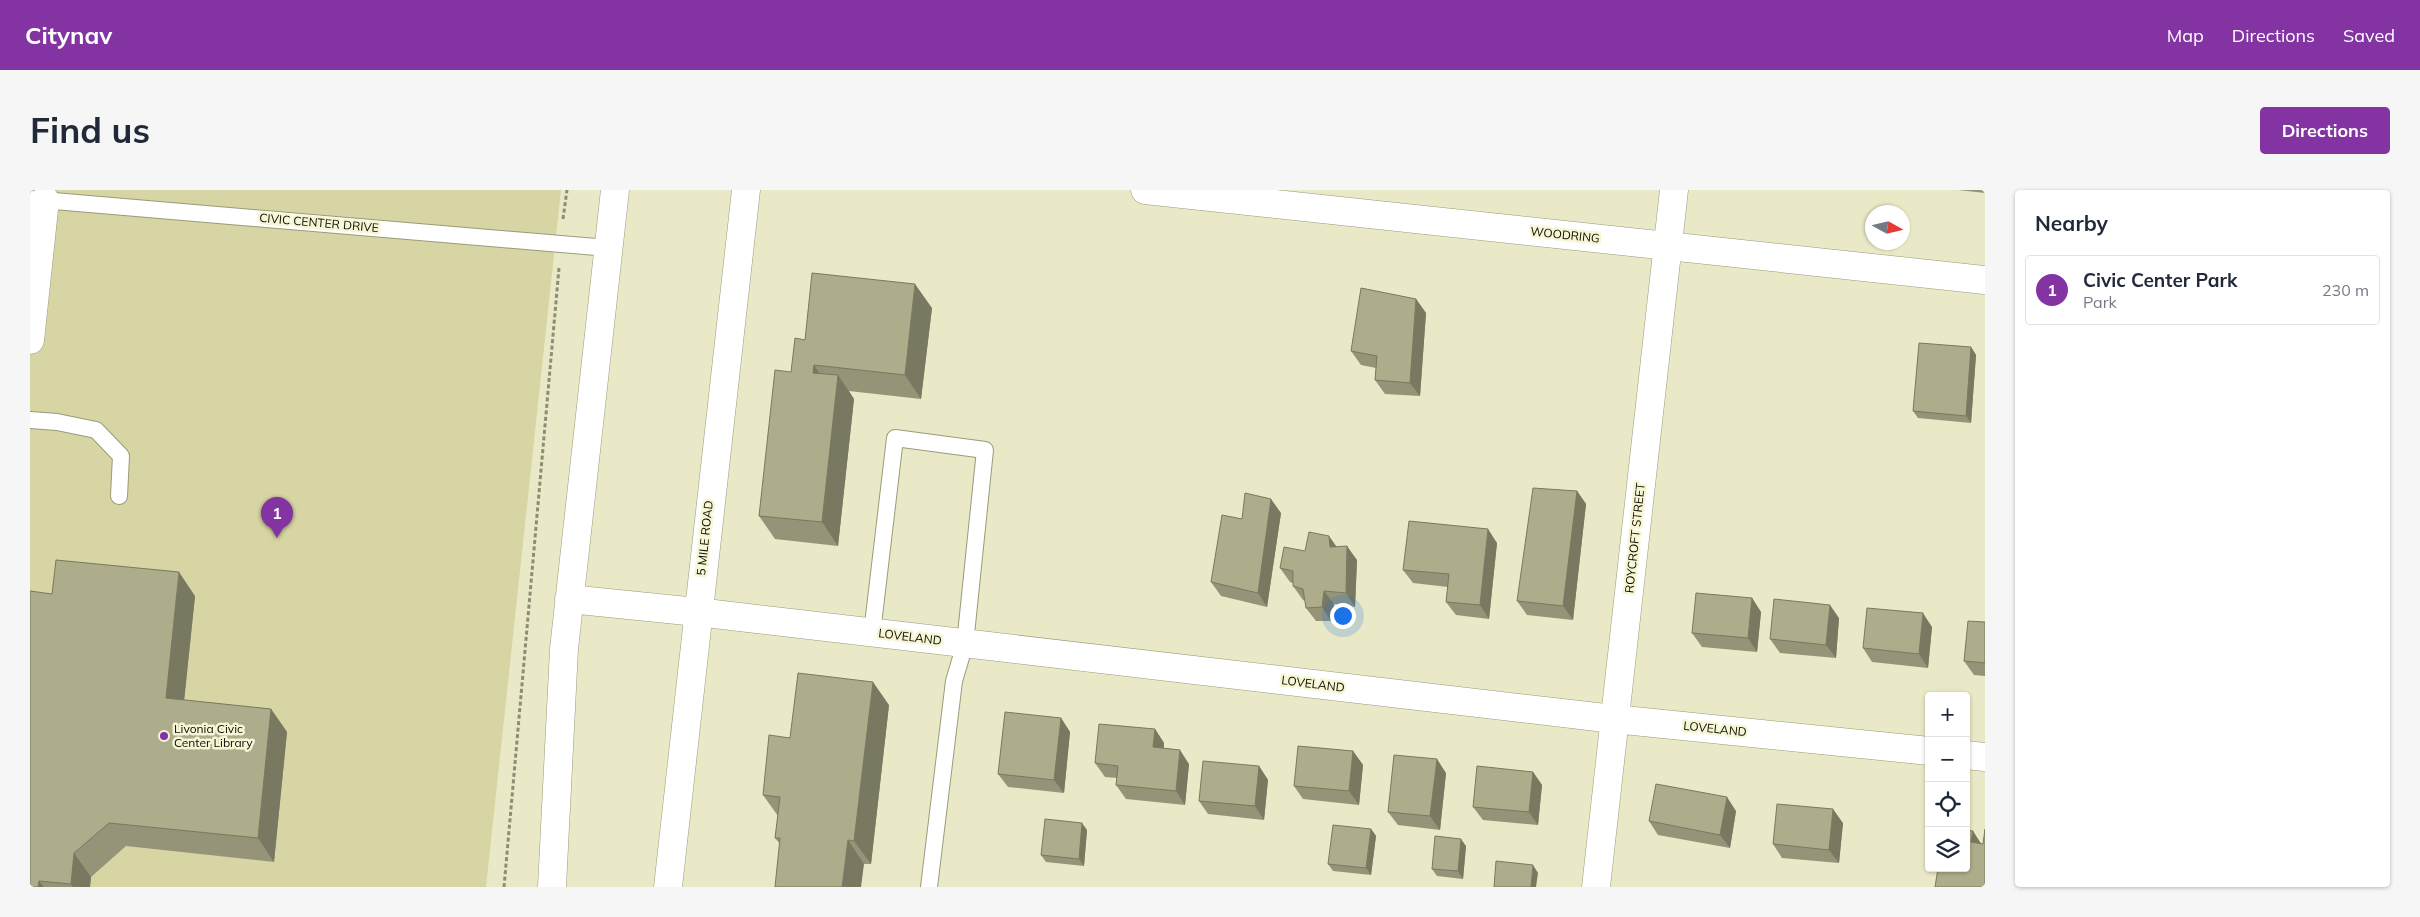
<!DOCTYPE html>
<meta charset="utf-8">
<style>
body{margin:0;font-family:Mulish,sans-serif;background:#f6f6f7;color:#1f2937}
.controls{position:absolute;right:15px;bottom:15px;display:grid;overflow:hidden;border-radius:5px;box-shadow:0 1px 4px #0004}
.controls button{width:45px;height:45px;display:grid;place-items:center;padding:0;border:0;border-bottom:1px solid #e0e1e3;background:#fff;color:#1f2937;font:25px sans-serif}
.compass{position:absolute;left:1835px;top:15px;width:45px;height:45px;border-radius:50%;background:#fff;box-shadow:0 1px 4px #0004;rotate:98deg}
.you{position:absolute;left:1312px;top:425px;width:18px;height:18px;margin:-12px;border:4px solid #fff;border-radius:50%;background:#1a73e8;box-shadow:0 0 0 8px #1a73e833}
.badge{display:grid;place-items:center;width:32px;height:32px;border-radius:50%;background:#8433a3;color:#fff;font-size:16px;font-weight:700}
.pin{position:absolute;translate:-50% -41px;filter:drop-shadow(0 1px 2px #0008)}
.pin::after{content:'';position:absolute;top:26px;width:18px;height:15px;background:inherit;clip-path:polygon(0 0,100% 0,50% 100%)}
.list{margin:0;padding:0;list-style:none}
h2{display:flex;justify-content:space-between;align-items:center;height:65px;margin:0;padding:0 20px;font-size:21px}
h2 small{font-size:16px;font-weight:400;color:#747a83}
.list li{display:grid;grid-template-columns:32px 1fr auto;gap:15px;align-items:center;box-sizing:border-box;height:70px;margin:0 10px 10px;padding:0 10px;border:1px solid #e0e1e3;border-radius:5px}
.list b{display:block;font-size:19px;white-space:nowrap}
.list p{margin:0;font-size:16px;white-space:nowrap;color:#747a83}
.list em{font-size:16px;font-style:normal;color:#747a83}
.icon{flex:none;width:28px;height:28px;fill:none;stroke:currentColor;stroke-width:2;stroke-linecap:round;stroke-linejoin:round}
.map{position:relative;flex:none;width:1955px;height:697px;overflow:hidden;border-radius:5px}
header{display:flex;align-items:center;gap:30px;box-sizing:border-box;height:70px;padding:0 25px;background:#8433a3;color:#fff}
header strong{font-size:24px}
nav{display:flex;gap:28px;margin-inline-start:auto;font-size:18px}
.intro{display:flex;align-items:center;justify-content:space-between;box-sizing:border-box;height:120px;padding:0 30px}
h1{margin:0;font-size:35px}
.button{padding:12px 22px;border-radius:5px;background:#8433a3;color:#fff;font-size:18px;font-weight:700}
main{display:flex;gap:30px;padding:0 30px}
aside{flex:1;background:#fff;border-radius:5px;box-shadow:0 1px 4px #0004}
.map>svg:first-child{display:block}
.green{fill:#d7d5a4}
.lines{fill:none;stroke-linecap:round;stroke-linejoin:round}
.service-casing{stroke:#9b9a7a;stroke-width:18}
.minor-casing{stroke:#9b9a7a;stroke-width:29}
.secondary-casing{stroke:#9b9a7a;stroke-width:29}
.path{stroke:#8d8c75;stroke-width:3;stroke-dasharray:4 2.5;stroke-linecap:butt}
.service{stroke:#fff;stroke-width:16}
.minor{stroke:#fff;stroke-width:28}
.secondary{stroke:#fff;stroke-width:28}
.wall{fill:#959478}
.shaded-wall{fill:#797861}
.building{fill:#adac8b;stroke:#797861}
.poi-dot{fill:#8433a3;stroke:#f7f6d4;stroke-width:2}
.labels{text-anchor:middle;stroke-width:5;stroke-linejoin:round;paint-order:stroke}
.street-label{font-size:12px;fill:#0d0c03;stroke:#f7f6d4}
.poi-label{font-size:12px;fill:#0d0c03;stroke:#f7f6d4;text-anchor:start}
</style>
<header>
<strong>Citynav</strong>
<nav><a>Map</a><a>Directions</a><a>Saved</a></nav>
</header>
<div class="intro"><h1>Find us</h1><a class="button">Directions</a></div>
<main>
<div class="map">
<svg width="1955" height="697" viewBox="0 0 1955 697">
<rect width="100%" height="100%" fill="#eae9c7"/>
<path class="green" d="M0,0h531l-75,697h-456z"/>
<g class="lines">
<g class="service-casing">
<path id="service" d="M0,9l578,49
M0,230l27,2 39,8 25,26 -2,40
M842,443l23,-195 90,12 -20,194 -11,37 -25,206"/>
</g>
<g class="minor-casing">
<path id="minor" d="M1115,0l840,90
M0,150l15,-140
M667,422l917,107 315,32
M1936,565l19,2
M1566,697l78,-697"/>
</g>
<g class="secondary-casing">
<path id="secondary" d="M539,409l128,13
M522,697l12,-238 51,-459
M638,697l78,-697"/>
</g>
<path class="path" d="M533,29l4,-29
M474,697l55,-619"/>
<use href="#service" class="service"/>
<use href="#minor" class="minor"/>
<use href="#secondary" class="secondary"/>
</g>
<path class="wall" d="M1928,0h27v3z
M1386,109l10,14 -6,83 -35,-2 -10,-14 1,-12 -15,-3 -10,-14z
M902,118l-11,91 -72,-8 5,8 -16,147 -63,-7 -16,-23 46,-176z
M1941,157l5,8 -5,68 -53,-5 -5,-7z
M1547,301l9,13 -13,116 -46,-5 -10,-14z
M1251,323l-14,94 -46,-11 -10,-14 31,-63z
M1467,353l-8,76 -33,-4 -10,-13 2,-15 -35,-4 -10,-13z
M1307,357l20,13 -2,47 -21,-3 -3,17h-15l-10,-13 -1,-7 -2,-1 -10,-14v-3l-3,-1 -10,-14 25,-17z
M22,404l143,2 -11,104 87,9 16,23 -13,130 -148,-16 -35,31 -1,10h-60z
M1722,408l9,14 -4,40 -55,-5 -10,-14z
M1809,428l-3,40 -56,-5 -10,-14z
M1955,432v54l-11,-1 -10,-14z
M1902,437l-4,41 -56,-6 -9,-14z
M859,515l-18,159h-7l-84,-20 -5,-6 3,-22 -15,-21 27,-57z
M1031,528l9,14 -6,61 -56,-6 -10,-13z
M1125,539l9,14v5l25,16 -4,41 -59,-6 -10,-14 1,-7 -12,-1 -10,-14z
M1323,561l10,14 -4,40 -56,-6 -9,-13z
M1229,576l9,14 -4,40 -56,-6 -9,-13z
M1503,582l9,13 -4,40 -55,-5 -10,-13z
M1416,583l-6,57 -42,-5 -10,-13z
M1706,621l-6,37 -72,-13 -9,-14z
M1813,633l-4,40 -57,-5 -9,-14z
M1341,639l5,7 -5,39 -38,-4 -5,-7z
M1057,640l-3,36 -38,-4 -5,-7z
M1436,656l-3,33 -26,-3 -5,-7z"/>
<path class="shaded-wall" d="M885,94l17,24 -11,91 -16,-24z
M1386,109l10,14 -6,83 -10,-13z
M1941,157l5,8 -5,68 -5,-7z
M784,175l16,24 -17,-16z
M808,185l16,24 -16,147 -16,-24z
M1547,301l9,13 -13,116 -10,-14z
M1241,309l10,14 -14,94 -9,-14z
M1458,339l9,14 -8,76 -9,-14z
M1299,346l10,14 -9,-3z
M1317,356l10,14 -2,47 -9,-14z
M149,382l16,24 -13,125 -16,-23z
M1294,401l10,13 -3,17 -9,-14z
M1722,408l9,14 -4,40 -9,-14z
M1800,415l9,13 -3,40 -10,-13z
M1893,423l9,14 -4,41 -9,-14z
M843,492l16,23 -18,159 -17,-23z
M241,519l16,23 -13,130 -16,-24z
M1031,528l9,14 -6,61 -10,-13z
M1125,539l9,14 -2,18 -9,-14z
M1150,560l9,14 -4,41 -9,-14z
M1323,561l10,14 -4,40 -10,-14z
M1407,569l9,14 -6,57 -10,-14z
M1229,576l9,14 -4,40 -9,-14z
M1503,582l9,13 -4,40 -9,-13z
M1697,607l9,14 -6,37 -10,-13z
M1803,619l10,14 -4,40 -10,-13z
M1052,633l5,7 -3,36 -5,-7z
M1341,639l5,7 -5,39 -5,-7z
M1943,641l9,14 -11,-3z
M1431,649l5,7 -3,33 -5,-8z
M818,650l16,24 -3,23h-19z
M44,663l17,24 -1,10h-17l-2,-3z
M1503,675l5,8 -2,14h-5z
M9,691l5,6h-6z"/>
<path class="building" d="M782,83l103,11 -10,91 -91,-10 -1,8 25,2 -16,147 -63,-6 16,-146 16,2 4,-34 10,2z
M1331,98l55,11 -6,84 -35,-3 2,-24 -26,-5z
M1889,153l52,4 -5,69 -53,-5z
M1503,298l44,3 -14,115 -46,-5z
M1215,303l26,6 -13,94 -47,-11 11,-67 20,4z
M1379,331l79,8 -8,76 -34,-3 3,-28 -46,-4z
M1279,342l20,4 1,11 17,-1 -1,47 -22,-2 -2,16 -16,1 -3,-19 -10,-3v-15l-13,-3 4,-21 21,4z
M26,370l123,12 -13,126 105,11 -13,129 -149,-15 -35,30 -3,31 -32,-3 -1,6h-8v-296l22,3z
M1666,403l56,5 -4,40 -56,-5z
M1744,409l56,6 -4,40 -56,-6z
M1837,418l56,5 -4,41 -56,-6z
M1938,431l17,1v41l-21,-2z
M768,483l75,9 -19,159 -6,-1 -6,47h-67l5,-49h-5l5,-41 -17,-2 6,-60 21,3z
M975,522l56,6 -7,62 -56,-6z
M1069,534l56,5 -2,18 27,3 -4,41 -60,-6 2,-19 -23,-3z
M1268,556l55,5 -4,40 -55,-5z
M1364,565l43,4 -7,57 -42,-4z
M1173,571l56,5 -4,40 -56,-5z
M1447,576l56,6 -4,40 -56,-5z
M1626,594l71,13 -7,38 -71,-14z
M1747,614l56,5 -4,41 -56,-6z
M1015,629l37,4 -3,36 -38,-4z
M1303,635l38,4 -5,39 -38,-4z
M1955,639v58h-50l3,-19h28v-38l7,1 -2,11 12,2z
M1405,646l26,3 -3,32 -26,-2z
M1466,671l37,4 -2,22h-37z"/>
<circle class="poi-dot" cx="134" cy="546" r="5"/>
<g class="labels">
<g class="street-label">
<text transform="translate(289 33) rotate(5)" y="4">CIVIC CENTER DRIVE</text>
<text transform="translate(1535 45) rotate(6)" y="4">WOODRING</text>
<text transform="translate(675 348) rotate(-84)" y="4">5 MILE ROAD</text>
<text transform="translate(1605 348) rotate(-84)" y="4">ROYCROFT STREET</text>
<text transform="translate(880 447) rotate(7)" y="4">LOVELAND</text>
<text transform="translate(1283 494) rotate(7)" y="4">LOVELAND</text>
<text transform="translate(1685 539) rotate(6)" y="4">LOVELAND</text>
</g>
<g class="poi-label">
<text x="144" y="543">Livonia Civic<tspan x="144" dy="14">Center Library</tspan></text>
</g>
</g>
</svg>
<div class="controls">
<button>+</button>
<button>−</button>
<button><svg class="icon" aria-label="locate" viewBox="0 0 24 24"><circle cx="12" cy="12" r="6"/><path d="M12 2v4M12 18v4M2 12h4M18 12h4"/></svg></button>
<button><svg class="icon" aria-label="layers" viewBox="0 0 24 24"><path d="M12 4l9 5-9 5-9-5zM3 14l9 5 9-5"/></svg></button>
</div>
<svg class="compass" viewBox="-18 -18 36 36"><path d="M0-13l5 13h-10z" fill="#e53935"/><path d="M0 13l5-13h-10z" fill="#747a83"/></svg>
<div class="you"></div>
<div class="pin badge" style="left:247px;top:348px">1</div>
</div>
<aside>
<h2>Nearby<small></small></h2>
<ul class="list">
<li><span class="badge">1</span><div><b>Civic Center Park</b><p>Park</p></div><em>230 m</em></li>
</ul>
</aside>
</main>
